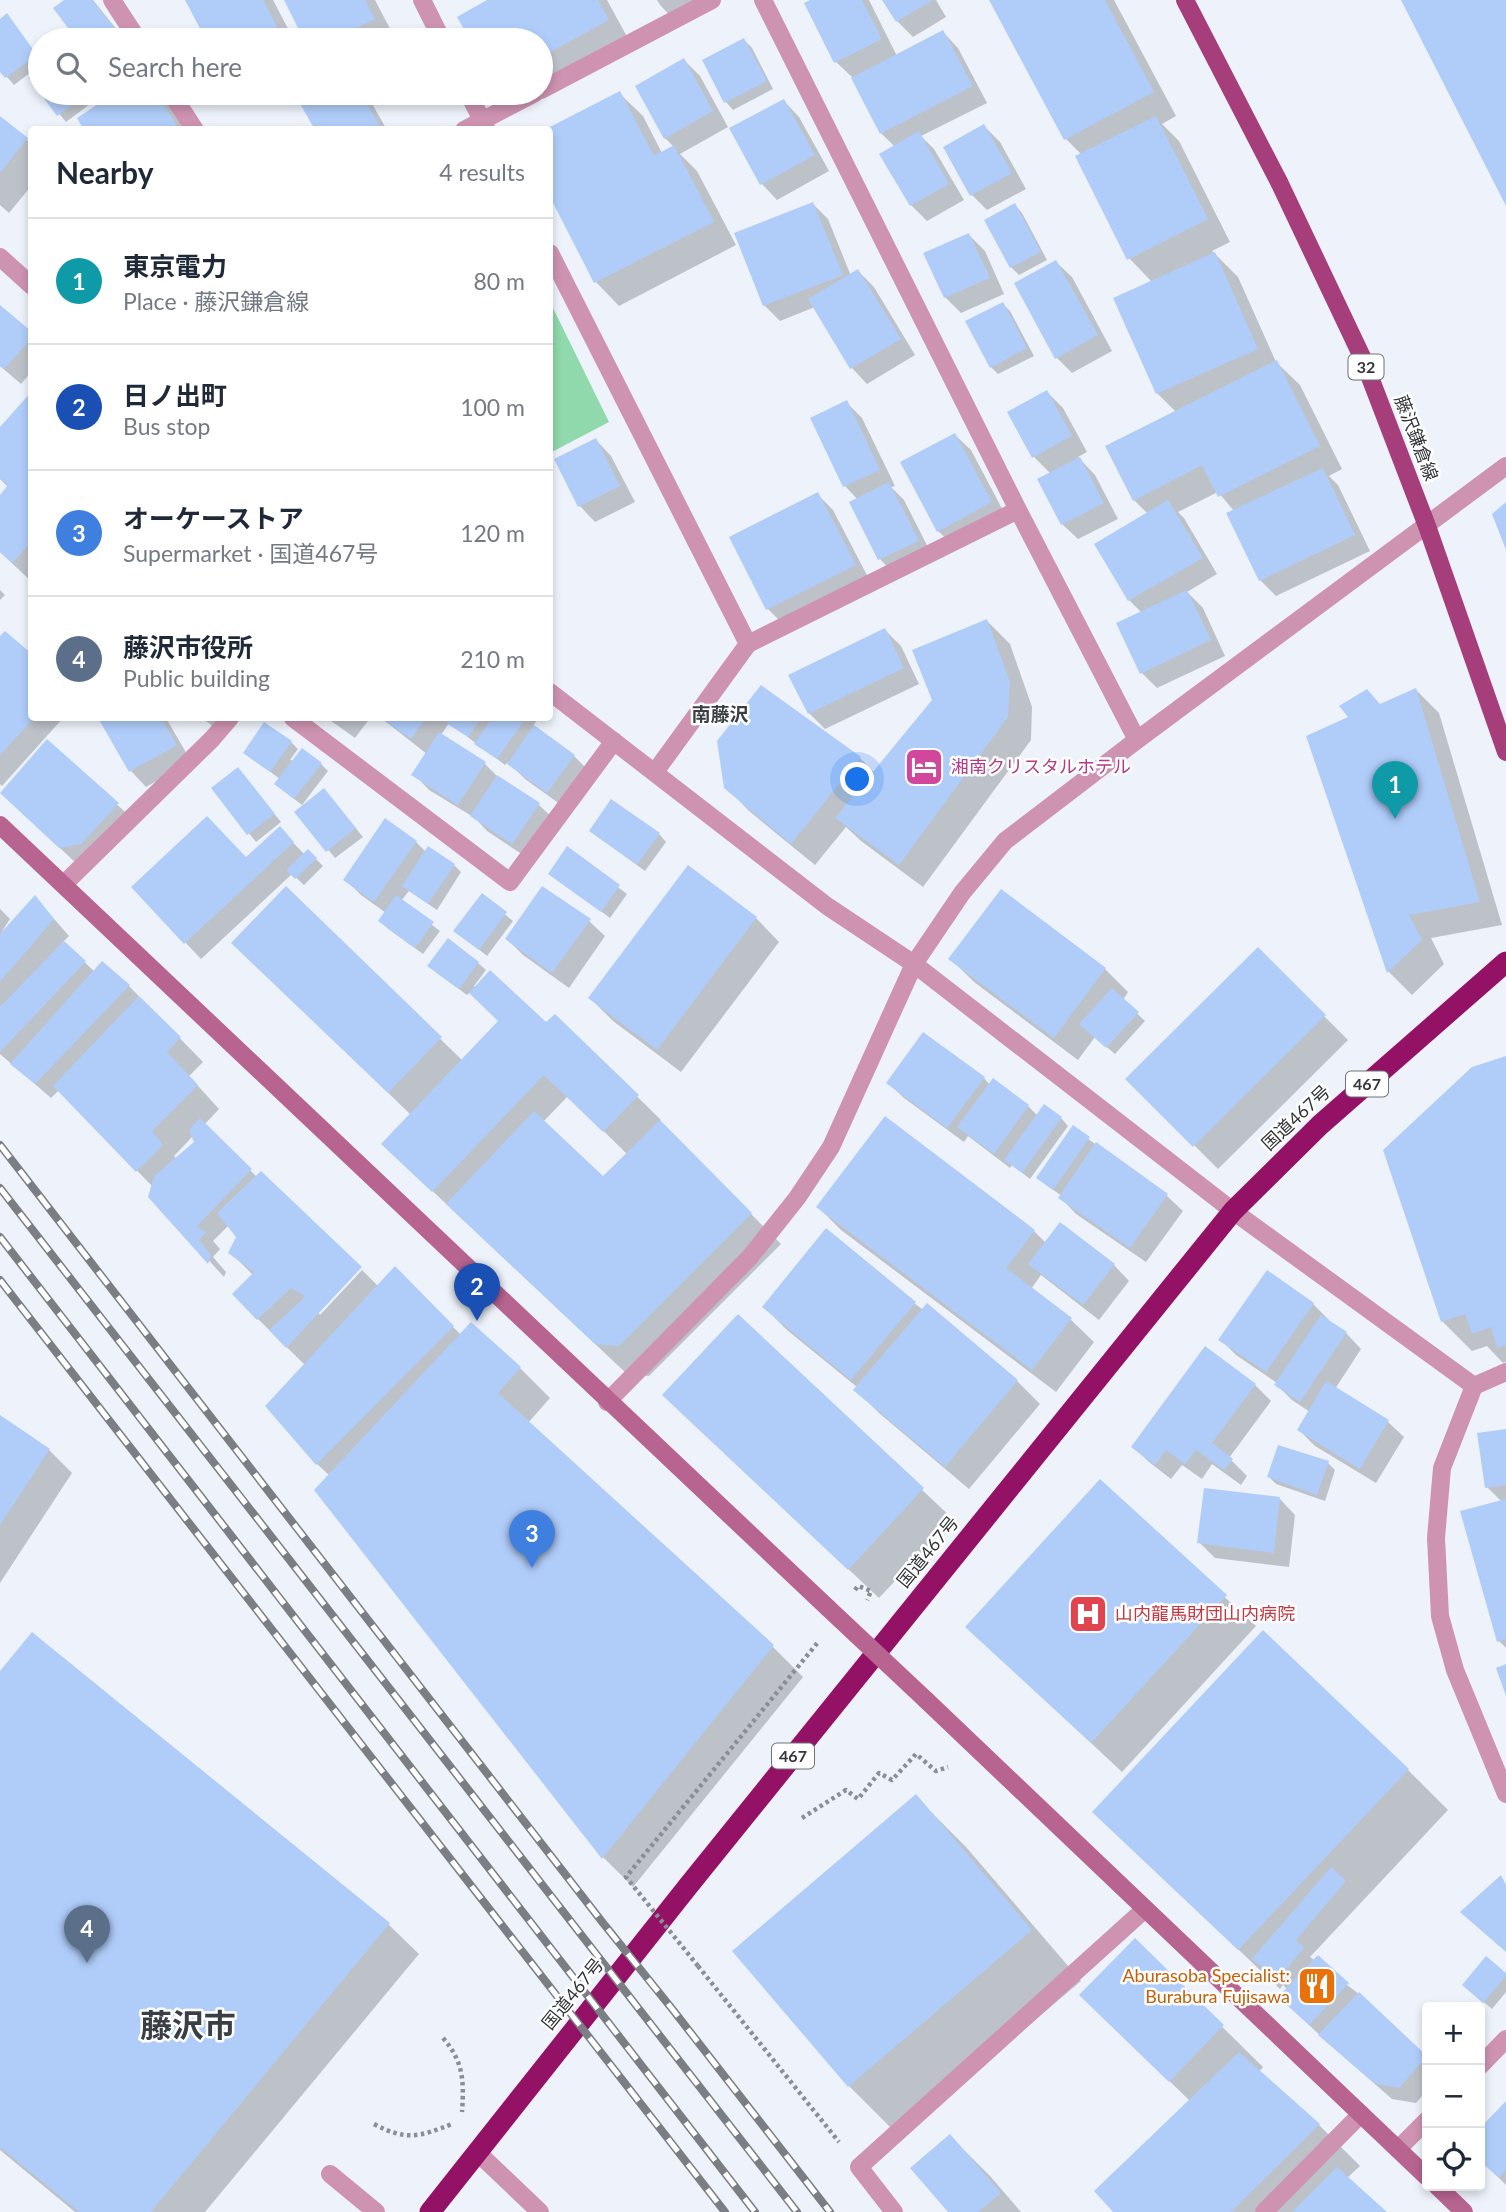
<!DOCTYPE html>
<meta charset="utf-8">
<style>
body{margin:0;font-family:Lato,"Noto Sans JP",sans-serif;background:#f2f2f3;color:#1f2937}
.controls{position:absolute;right:21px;bottom:21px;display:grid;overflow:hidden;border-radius:7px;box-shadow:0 4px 10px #0003}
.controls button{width:63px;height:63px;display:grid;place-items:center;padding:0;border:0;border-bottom:2px solid #e0e1e3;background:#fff;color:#1f2937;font:35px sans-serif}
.you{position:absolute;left:858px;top:780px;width:24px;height:24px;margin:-18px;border:5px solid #fff;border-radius:50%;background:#1a73e8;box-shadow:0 0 0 10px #1a73e833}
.badge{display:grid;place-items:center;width:46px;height:46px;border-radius:50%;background:#db2777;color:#fff;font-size:23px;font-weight:700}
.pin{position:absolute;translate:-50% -58px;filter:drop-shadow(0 2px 4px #0008)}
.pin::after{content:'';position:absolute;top:37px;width:24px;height:21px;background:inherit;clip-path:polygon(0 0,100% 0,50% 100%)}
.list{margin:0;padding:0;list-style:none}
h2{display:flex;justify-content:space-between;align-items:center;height:91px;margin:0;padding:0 28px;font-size:30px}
h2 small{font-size:23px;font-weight:400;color:#747a83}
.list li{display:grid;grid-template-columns:46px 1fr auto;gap:21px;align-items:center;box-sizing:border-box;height:126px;padding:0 28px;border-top:2px solid #e0e1e3}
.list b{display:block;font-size:26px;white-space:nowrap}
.list p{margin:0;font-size:23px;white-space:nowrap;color:#747a83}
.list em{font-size:23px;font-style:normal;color:#747a83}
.icon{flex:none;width:38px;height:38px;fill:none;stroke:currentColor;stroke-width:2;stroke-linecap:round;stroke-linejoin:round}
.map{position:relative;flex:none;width:1506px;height:2212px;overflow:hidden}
.search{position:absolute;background:#fff;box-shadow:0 4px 10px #0003;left:28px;top:28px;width:525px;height:77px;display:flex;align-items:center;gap:18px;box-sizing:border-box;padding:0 24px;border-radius:38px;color:#747a83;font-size:26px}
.panel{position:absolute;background:#fff;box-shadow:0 4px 10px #0003;left:28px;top:126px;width:525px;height:595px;border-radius:7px}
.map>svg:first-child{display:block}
.green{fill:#8fd9ac}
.shadow{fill:#0003;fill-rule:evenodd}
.building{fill:#b0cdfa}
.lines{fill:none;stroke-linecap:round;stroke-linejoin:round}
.path{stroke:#8b8e94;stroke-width:4.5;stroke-dasharray:3.5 3.5;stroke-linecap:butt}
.street{stroke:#ce93b1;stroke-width:18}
.secondary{stroke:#b76491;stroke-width:18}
.primary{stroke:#a53e7a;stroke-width:18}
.highway{stroke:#941266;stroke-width:21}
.rail-casing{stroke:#7b7f84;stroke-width:8}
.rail{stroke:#fff;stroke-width:5;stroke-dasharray:16;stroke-linecap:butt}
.path-bridge{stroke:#8b8e94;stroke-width:4.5;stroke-dasharray:3.5 3.5;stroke-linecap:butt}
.secondary-bridge{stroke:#b76491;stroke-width:18}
.labels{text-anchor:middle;stroke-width:5;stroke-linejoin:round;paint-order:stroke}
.shield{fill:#fff;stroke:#717274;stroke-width:2}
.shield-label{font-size:16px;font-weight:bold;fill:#343639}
.street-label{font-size:18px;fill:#343639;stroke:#fff}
.hotel-label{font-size:18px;fill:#b23c85;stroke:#fff;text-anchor:start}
.health-label{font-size:18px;fill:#be3a42;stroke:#fff;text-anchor:start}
.food-label{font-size:18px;fill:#c56008;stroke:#fff;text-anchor:end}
.neighbourhood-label{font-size:19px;font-weight:bold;fill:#3a3f45;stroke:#fff}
.town-label{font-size:32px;font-weight:bold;fill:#3a3f45;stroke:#fff}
</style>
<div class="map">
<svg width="1506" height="2212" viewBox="0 0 1506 2212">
<rect width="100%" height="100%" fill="#edf2fb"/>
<path class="green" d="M550,302l59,120 -59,31z"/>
<path class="shadow" d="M67,0h26l32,40h-46l-24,-31z
M187,0h86l21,40h-86z
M286,0h89l21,40h-90z
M491,0h116l24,44 -112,61 -13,-12h35v-53h-69l-13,-23z
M657,0h60l-41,22 -15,-16z
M814,0h55l28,56 46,-24 15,16 29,55 -66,33 13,13 30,51 -37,21 -16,-16 -16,-58 -14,-14 -29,-56 -16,-15z
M884,0h52l10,17 -33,20 -16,-16z
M991,0h123l62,116 -14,8 17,17 51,101 -18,9 26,26 38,85 24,23 42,84 -13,7 9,9 32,66 -94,45 -16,-16 -26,-69 -16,-19 -40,20 6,6 33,56 -30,18 16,16 22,48 -68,32 -15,-15v-60l-13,-13 -33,-56 52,-30 -14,-14 42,-88 -19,-19 -5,-111 -23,-24 -47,-103 -16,-16z
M7,16l33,43v6l-26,20 -14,-16v-48z
M744,40l8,8 21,41 -40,21 -7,-8 -22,-41z
M684,60l16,16 28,51 -48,27 17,17 39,74 -117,61 -23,-24 -46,-89v-63l69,-37 24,23 19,37 12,-6 -9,-9z
M42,93h45l7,8 -28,21z
M118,93h42l27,37h-100l-8,-12z
M244,93h14l-9,4z
M296,93h70l21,37h-70z
M784,101l15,16 30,54 -52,29 -15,-16 -31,-55z
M0,118l32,26v41l-23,28 -9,-8z
M984,126l16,16 26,47 -39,21 -15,-15z
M813,204l15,15 23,57 7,-5 16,16 41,68 -48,29 -15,-16 -37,-61 -35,14 -16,-16z
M1015,205l7,8 25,47 -28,15 -8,-8 -25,-47z
M969,235l16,16 19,43 -43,19 -16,-16z
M1056,262l16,15 40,74 -40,22 -16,-16z
M1003,304l7,7 24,45 -36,18 -7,-7z
M0,306l32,28v37l-11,13 -21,-18z
M1047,392l16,16 24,44 -9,5 17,18 23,44 -40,20 -16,-15 -11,-50 -17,-17z
M32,394v188l-32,-30v-55l9,-9 -9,-9v-50z
M846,402l16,16 33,68 -4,1 13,13 29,57 -38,18 -15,-16 -28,-56 6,-3 -13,-14 -33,-67z
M955,435l16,15 36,68 -53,28 -16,-15z
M596,440l15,16 24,46 -40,20 -15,-16 -24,-46z
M817,494l16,16 37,71 -86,44 -16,-16 -37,-72z
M0,590l5,5 -5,5z
M987,621l23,23 22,63 -1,33 -108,147 -62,-46 -15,-14 -31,38 -66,-54 -23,-24 35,-100 99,71 15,15 60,-73z
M885,630l16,16 18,38 -94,45 -16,-16z
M0,639l32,79h31l-61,68 -2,-2z
M1416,690l23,23 63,212 -71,13 13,26 -32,31 -23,-23 -81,-235z
M100,718h66l25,43 -45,26 -15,-16z
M202,718h21l-8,10z
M327,718h43l-15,20z
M381,718h154l2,2 -4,6 41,30 16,16 -26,35 -39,-28 -17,-17 -3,3 -56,-42 -8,12 44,29 14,14 40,27 16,15 -26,39 -42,-28 -12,-13 -46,-28 -15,-16 13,-20z
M47,741l87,79 -58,43 -59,-55z
M291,742l7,7 -8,11 31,4 7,7 -26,34 -18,-14 -4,-12 -35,-26z
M238,769l43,53 -25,20 -43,-54z
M331,798l32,39 -28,21 -38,-46z
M280,829l25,26 3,-4 15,15 -19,19 -12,-11 -91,85 -68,-72 114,-28z
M591,831l68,3 7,8 -21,29z
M416,842l10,10 28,13 7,7 -24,38 -28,-19 -8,10 39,30 -17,23 -36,-26 -1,-15 -25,-18 -16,-16z
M567,849l60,45 -17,24 -60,-45z
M688,867l68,51 23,24 -98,130 -68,-51 -23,-23z
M286,889l177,172 37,-39 -30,-30 -3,3 -30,-22 41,-10 8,7 -12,16 2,2 70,37 9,-9 106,104 -2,2 122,122 -132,132 -22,-2 -220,-207 4,-52 -154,-149zM568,1096l59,58 -24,24 -60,-56z
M482,896l31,25 -26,35 -31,-25z
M35,897l34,39 -6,6 32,30 34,14 74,76 -14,14 30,33 -15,16 53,52 61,135 2,3 42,-45 16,16 17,-18 66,67 59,33 30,30 -22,25 245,224 30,30 -170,210 -29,-29 -287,-368 13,-14 -13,-12 -12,-99 -47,-46 -5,-44 -23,-23 8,-15 -9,-12 -16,16 7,8 -7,8 13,15 -2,5 -74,-81 3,-9 -94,-97 -8,8 -51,-44v-145l10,10 -9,14zM193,1136l3,7 -19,16 -3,-3z
M589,921l16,15 -36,52 -46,-33 -16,-16z
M1258,950l90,90 -130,129 -90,-90z
M951,959l154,10 23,23 -5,8 22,21 -30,33 -20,-17 -17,23 -104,-78z
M1506,1058v304l-3,1 -16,-17 -15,5 -30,-30z
M984,1078l6,7 38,21 10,10 23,2 7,8 -38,53 -18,-14 -2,3 -42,-32 -4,6 -60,-44 -16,-15z
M1073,1128l94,68 16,15 -37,51 -70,-48 -15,-16 1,-2 -16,-11z
M818,1207l216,24 12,12 68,22 15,16 -30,39 -58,-45 -10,14 39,30 24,23 -38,50 -215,-162z
M914,1303l103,78 23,23 -71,85 -90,-76 -23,-23 1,-3 -70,-57 -23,-23z
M1313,1304l16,16 -2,1 19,12 15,16 -26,40 53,33 16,15 -28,46 -61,-37 -16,-16 11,-18 -18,-12 -16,-16 1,-1 -41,-28 -15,-15z
M738,1317l215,202 -74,79 -215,-203z
M1255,1385l16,16 -42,57 18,18 -6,9 -29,-21 -10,15 -20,-14 -11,14 -22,-17 -16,-15z
M0,1417l49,33 23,23 -72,110z
M1506,1431v217l-7,-7 3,-139 -15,-15z
M1328,1463l7,7 -10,31 -49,-17 -7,-7z
M1100,1482l156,144 -134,146 -155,-145z
M1280,1499l15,16 -6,52 -74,-9 -16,-16z
M32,1634l357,291 30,29 -214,258h-130l-75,-62v-477z
M1408,1770l40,40 -138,147 49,37 68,64v32l-11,13 -24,-4 -56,-49 -40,-37 -8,-23 -5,-5 -3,4 -186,-177z
M916,1797l50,50 115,134 -182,155 -50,-50z
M1135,1941l128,126 -4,5 60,53 41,41 -13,12 37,34h-268l74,-111 -68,-66z
M1506,1975v17l-14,17 -20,-17z
M1506,2104v81l-25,-25z
M950,2136l41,41 30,35h-71z"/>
<path class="building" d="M64,0h28l30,38 -3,2h-42l-24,-32z
M185,0h78l21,40h-78z
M284,0h81l10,19 -43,21h-28z
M487,0h111l11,20 -68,37v-17h-71l-13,-23z
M810,0h52l20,39 -48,24 -30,-60z
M882,0h51l-37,22z
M989,0h116l49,92 -90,48z
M1401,0h105v206z
M7,13l30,42 -32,23 -5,-6v-53z
M943,30l30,56 -93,48 -29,-56z
M744,38l23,43 -43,22 -22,-43z
M684,58l29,53 -49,28 -29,-53z
M40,69v24h48l-31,23 -28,-38z
M620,91l34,65 20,-11 40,77 -120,61 -44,-86v-67h-6z
M115,93h41l24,37h-96l-7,-12z
M294,93h67l21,37h-67z
M784,99l31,56 -55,30 -31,-57z
M0,116l28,22 -28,35z
M1156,116l52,103 -81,41 -52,-104z
M984,124l28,49 -42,23 -27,-49z
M919,131l30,53 -39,22 -31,-52z
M813,202l30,73 -80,31 -29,-73z
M1015,203l26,49 -31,16 -26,-48z
M969,233l21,45 -46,20 -21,-45z
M1215,252l43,97 -102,45 -43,-96z
M1056,260l42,75 -43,24 -41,-76z
M858,269l43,70 -51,30 -42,-70z
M1003,302l24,46 -37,20 -25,-47z
M0,305l32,27v6l-28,31 -4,-3z
M1277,360l43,86 -102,51 -16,-32 -69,36 -28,-55z
M1047,390l25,46 -40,22 -25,-46z
M32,391v150l-20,22 -12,-11v-57l8,-10 -8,-7v-51z
M847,400l33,70 -37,17 -33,-69z
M955,433l37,69 -55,30 -37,-70z
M596,438l24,48 -42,21 -24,-48z
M1080,457l24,46 -43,22 -24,-46z
M1323,468l32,67 -96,46 -33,-68z
M889,482l30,59 -41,19 -29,-58z
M818,492l38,73 -90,45 -37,-73z
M1168,500l35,58 -75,43 -34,-57z
M1506,502v48l-14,-36z
M1187,590l24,50 -71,34 -24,-51z
M987,619l23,63 -2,35 -109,148 -64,-47 97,-118 -20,-50z
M885,628l19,40 -96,46 -20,-39z
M5,631l27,23v64h2l-34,37v-119z
M761,685l100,72 -70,87 -67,-56 -7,-47z
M1416,688l64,214 -71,13 13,25 -35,33 -81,-237 42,-19 -9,-11 28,-17 13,15z
M98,718h63l16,27 -48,27z
M381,718h45l-15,21z
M450,718h31l-13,19 -22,-14z
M492,718h34l-29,41 -23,-15z
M264,722l28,19 -22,31 -27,-19z
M534,725l41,30 -28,38 -40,-29z
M439,732l47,30 -28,43 -47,-30z
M47,739l72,64 -38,41 -22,4 -59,-55z
M302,748l20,15 -28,36 -20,-15z
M238,767l37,47 -28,21 -36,-47z
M497,775l43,28 -28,41 -42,-28z
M324,788l32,40 -30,24 -32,-40z
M611,799l49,34 -23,32 -48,-34z
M207,816l39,41 34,-31 14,16 -110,102 -53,-57z
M385,818l32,23 -43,61 -31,-22z
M428,846l27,18 -27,40 -26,-18z
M567,846l53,39 -19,27 -53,-38z
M308,849l9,9 -22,21 -9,-9z
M688,865l69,52 -100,133 -69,-52z
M286,886l156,151 -54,56 -157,-150z
M542,886l49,33 -39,54 -47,-34z
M1001,889l105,79 -52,70 -106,-79z
M482,893l25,19 -28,38 -26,-19z
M35,895l19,24 -54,63v-48z
M396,895l38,27 -19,26 -37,-27z
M448,938l31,24 -20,27 -32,-23z
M64,941l22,20 -86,91v-45z
M1258,947l68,68 -133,132 -68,-68z
M102,961l28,24 -95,99 -25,-20z
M490,970l56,52 9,-8 84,81 -36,37 -59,-57 -112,117 -51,-48 117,-123 -29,-28z
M1112,988l27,24 -33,36 -27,-24z
M139,996l42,41 -14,15 31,33 -46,46 11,14 -27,27 -83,-86z
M923,1032l62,45 -38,51 -61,-45z
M1506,1056v289l-9,3 -6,-21 -19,7 -7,-20 -24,8 -58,-172 89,-83z
M993,1078l36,27 -35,49 -37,-27z
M1044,1104l18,13 -40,56 -18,-13z
M534,1111l69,65 57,-56 92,93 -133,133 -24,-2 -149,-140z
M885,1116l150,114 -29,38 66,50 -40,52 -216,-163z
M200,1118l52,51 -56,58 10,5 -7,8 12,15 -3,9 -60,-67 6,-21 40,-34 -5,-12z
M1073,1125l17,12 -37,53 -17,-12z
M1096,1142l72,52 -38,54 -72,-50z
M261,1171l101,96 -76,81 -17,-18 36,-33 -14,-9 -34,32 -25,-26 22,-22 -26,-19 8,-16 -19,-24z
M1060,1222l55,42 -32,41 -55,-41z
M826,1228l90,74 -65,78 -89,-73z
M395,1266l59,60 -138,139 -51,-59z
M1267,1270l47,33 -48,69 -48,-32z
M927,1303l91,77 -73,87 -92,-77z
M738,1314l186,174 -76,82 -186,-175z
M1321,1315l26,17 -47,70 -26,-17z
M471,1322l50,45 -23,26 276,252 -172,214 -288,-369z
M1205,1346l51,38 -44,59 21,16 -9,11 -28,-20 -11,14 -19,-14 -11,15 -24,-18z
M1326,1381l63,39 -29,49 -63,-39z
M0,1415l50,34 -50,76z
M1506,1429v56l-21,3 -8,-55z
M1278,1445l51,16 -12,34 -50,-18z
M1100,1479l127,116 -136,148 -126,-116z
M1204,1488l76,9 -6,56 -77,-10z
M1506,1499v140l-9,3 -37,-131z
M1263,1630l146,139 -171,181 -146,-138z
M32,1632l358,291 -239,289h-72l-79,-65v-476z
M1506,1664v32l-10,-28z
M916,1794l116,136 -184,157 -116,-136z
M1331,1867l15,14 -50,59 8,8 -27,32 -25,-21z
M1501,1875l5,10v67l-46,-40z
M1135,1938l89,87 -55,57 -90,-87z
M1318,1955l31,28 -40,42 -31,-28z
M1486,1956l20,17v3l-23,27 -21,-18z
M1359,1992l68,64 -28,32 -25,-5 -56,-48z
M1239,2052l81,72 -89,88h-118l-19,-21z
M1506,2101v69l-7,8 -19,-17v-33z
M950,2134l51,59 -23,19h-30l-38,-44z
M1337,2167l50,45h-95z"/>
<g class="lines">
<path class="path" d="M855,1590l3,-4 13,5 -4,9
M802,1818l44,-28 12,9 21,-26 13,7 24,-26 20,17 12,-4
M698,1966l141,176
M443,2038c21,24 21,44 19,74
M374,2124c32,17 45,13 78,0"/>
<path class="street" d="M112,0l26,40
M422,0l20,40
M763,0l255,510 119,230
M541,90l171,-90
M171,93l24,37
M468,93l19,37
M464,130l71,-37
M550,253l198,391
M0,257l32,29
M550,692l277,214 87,58 319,247 241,175
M293,718l217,164 104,-141
M655,772l93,-128 270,-134
M64,884l148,-145 18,-21
M1506,1372l-32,14 -32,82 -6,70 4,78 15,54 51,124
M607,1402l143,-145 47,-59 34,-51 83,-183 48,-71 43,-52 132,-101 369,-274
M1480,2066l26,-27
M1398,2149l29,-29
M477,2152l63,60
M330,2174l46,38
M894,2212l-35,-45 286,-258
M1264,2212l97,-98"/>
<path class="secondary" d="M0,825l828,783
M926,1700l501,477
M1437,2186l27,26"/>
<path class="primary" d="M1185,0l95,184 83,175 64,167 79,226"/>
<path class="highway" d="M430,2212l259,-327 544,-674 87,-86 186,-163"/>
<g class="rail-casing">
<path id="rail" d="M0,1145l603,778 70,87 157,202
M0,1188l797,1024
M0,1237l755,975
M0,1280l725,932"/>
</g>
<use href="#rail" class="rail"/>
<path class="path-bridge" d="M698,1966l-72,-89 193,-236"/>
<path class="secondary-bridge" d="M828,1608l98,92"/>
</g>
<defs>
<g id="hotel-square" transform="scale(2.0125)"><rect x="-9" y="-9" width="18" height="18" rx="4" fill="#d1479c" stroke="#fff"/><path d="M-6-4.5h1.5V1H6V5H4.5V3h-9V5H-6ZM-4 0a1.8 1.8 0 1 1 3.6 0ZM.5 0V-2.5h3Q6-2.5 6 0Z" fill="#fff"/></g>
<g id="hospital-square" transform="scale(2.0125)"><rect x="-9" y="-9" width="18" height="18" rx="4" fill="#e0444e" stroke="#fff"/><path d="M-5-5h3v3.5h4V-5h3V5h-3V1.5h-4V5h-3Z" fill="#fff"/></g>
<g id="restaurant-square" transform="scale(2.0125)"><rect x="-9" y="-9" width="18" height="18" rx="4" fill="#e8710a" stroke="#fff"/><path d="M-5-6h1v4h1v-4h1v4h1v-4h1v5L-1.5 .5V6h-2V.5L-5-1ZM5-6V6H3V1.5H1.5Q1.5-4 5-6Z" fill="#fff"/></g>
</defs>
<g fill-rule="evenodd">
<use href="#hotel-square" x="924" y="767"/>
<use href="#hospital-square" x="1088" y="1614"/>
<use href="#restaurant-square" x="1317" y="1986"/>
</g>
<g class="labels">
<g class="shield">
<rect x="1348.5" y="354.5" width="35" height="25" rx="5"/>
<rect x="1346" y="1071.5" width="42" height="25" rx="5"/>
<rect x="772" y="1743.5" width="42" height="25" rx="5"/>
</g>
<g class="shield-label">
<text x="1366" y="373">32</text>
<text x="1367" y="1090">467</text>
<text x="793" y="1762">467</text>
</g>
<g class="street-label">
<text transform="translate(1416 438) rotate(69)" y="6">藤沢鎌倉線</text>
<text transform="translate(1296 1118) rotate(-43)" y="6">国道467号</text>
<text transform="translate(928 1552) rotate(-51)" y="6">国道467号</text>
<text transform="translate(573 1994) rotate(-51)" y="6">国道467号</text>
</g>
<g class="hotel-label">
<text x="951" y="773">湘南クリスタルホテル</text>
</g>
<g class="health-label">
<text x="1115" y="1620">山内龍馬財団山内病院</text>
</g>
<g class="food-label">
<text x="1290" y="1982">Aburasoba Specialist:<tspan x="1290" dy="21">Burabura Fujisawa</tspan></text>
</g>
<g class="neighbourhood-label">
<text x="720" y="721">南藤沢</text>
</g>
<g class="town-label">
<text x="188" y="2037">藤沢市</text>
</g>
</g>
</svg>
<div class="controls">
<button>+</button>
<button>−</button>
<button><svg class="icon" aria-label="locate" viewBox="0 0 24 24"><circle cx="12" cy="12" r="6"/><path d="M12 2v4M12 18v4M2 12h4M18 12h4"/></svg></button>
</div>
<div class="you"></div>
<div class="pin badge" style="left:1395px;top:819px;background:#0f9aa8">1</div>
<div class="pin badge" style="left:477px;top:1321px;background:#1a4fb4">2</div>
<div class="pin badge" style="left:532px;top:1568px;background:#3f7fe0">3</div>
<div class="pin badge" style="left:87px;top:1963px;background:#5c6f8a">4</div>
<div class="search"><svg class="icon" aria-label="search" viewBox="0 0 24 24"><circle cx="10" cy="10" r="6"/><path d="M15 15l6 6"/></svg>Search here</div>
<section class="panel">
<h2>Nearby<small>4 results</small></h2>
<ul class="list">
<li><span class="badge" style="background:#0f9aa8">1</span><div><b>東京電力</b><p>Place · 藤沢鎌倉線</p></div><em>80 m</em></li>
<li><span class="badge" style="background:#1a4fb4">2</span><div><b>日ノ出町</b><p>Bus stop</p></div><em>100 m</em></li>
<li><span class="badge" style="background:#3f7fe0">3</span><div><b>オーケーストア</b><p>Supermarket · 国道467号</p></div><em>120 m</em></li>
<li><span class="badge" style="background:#5c6f8a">4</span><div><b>藤沢市役所</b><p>Public building</p></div><em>210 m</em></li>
</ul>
</section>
</div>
